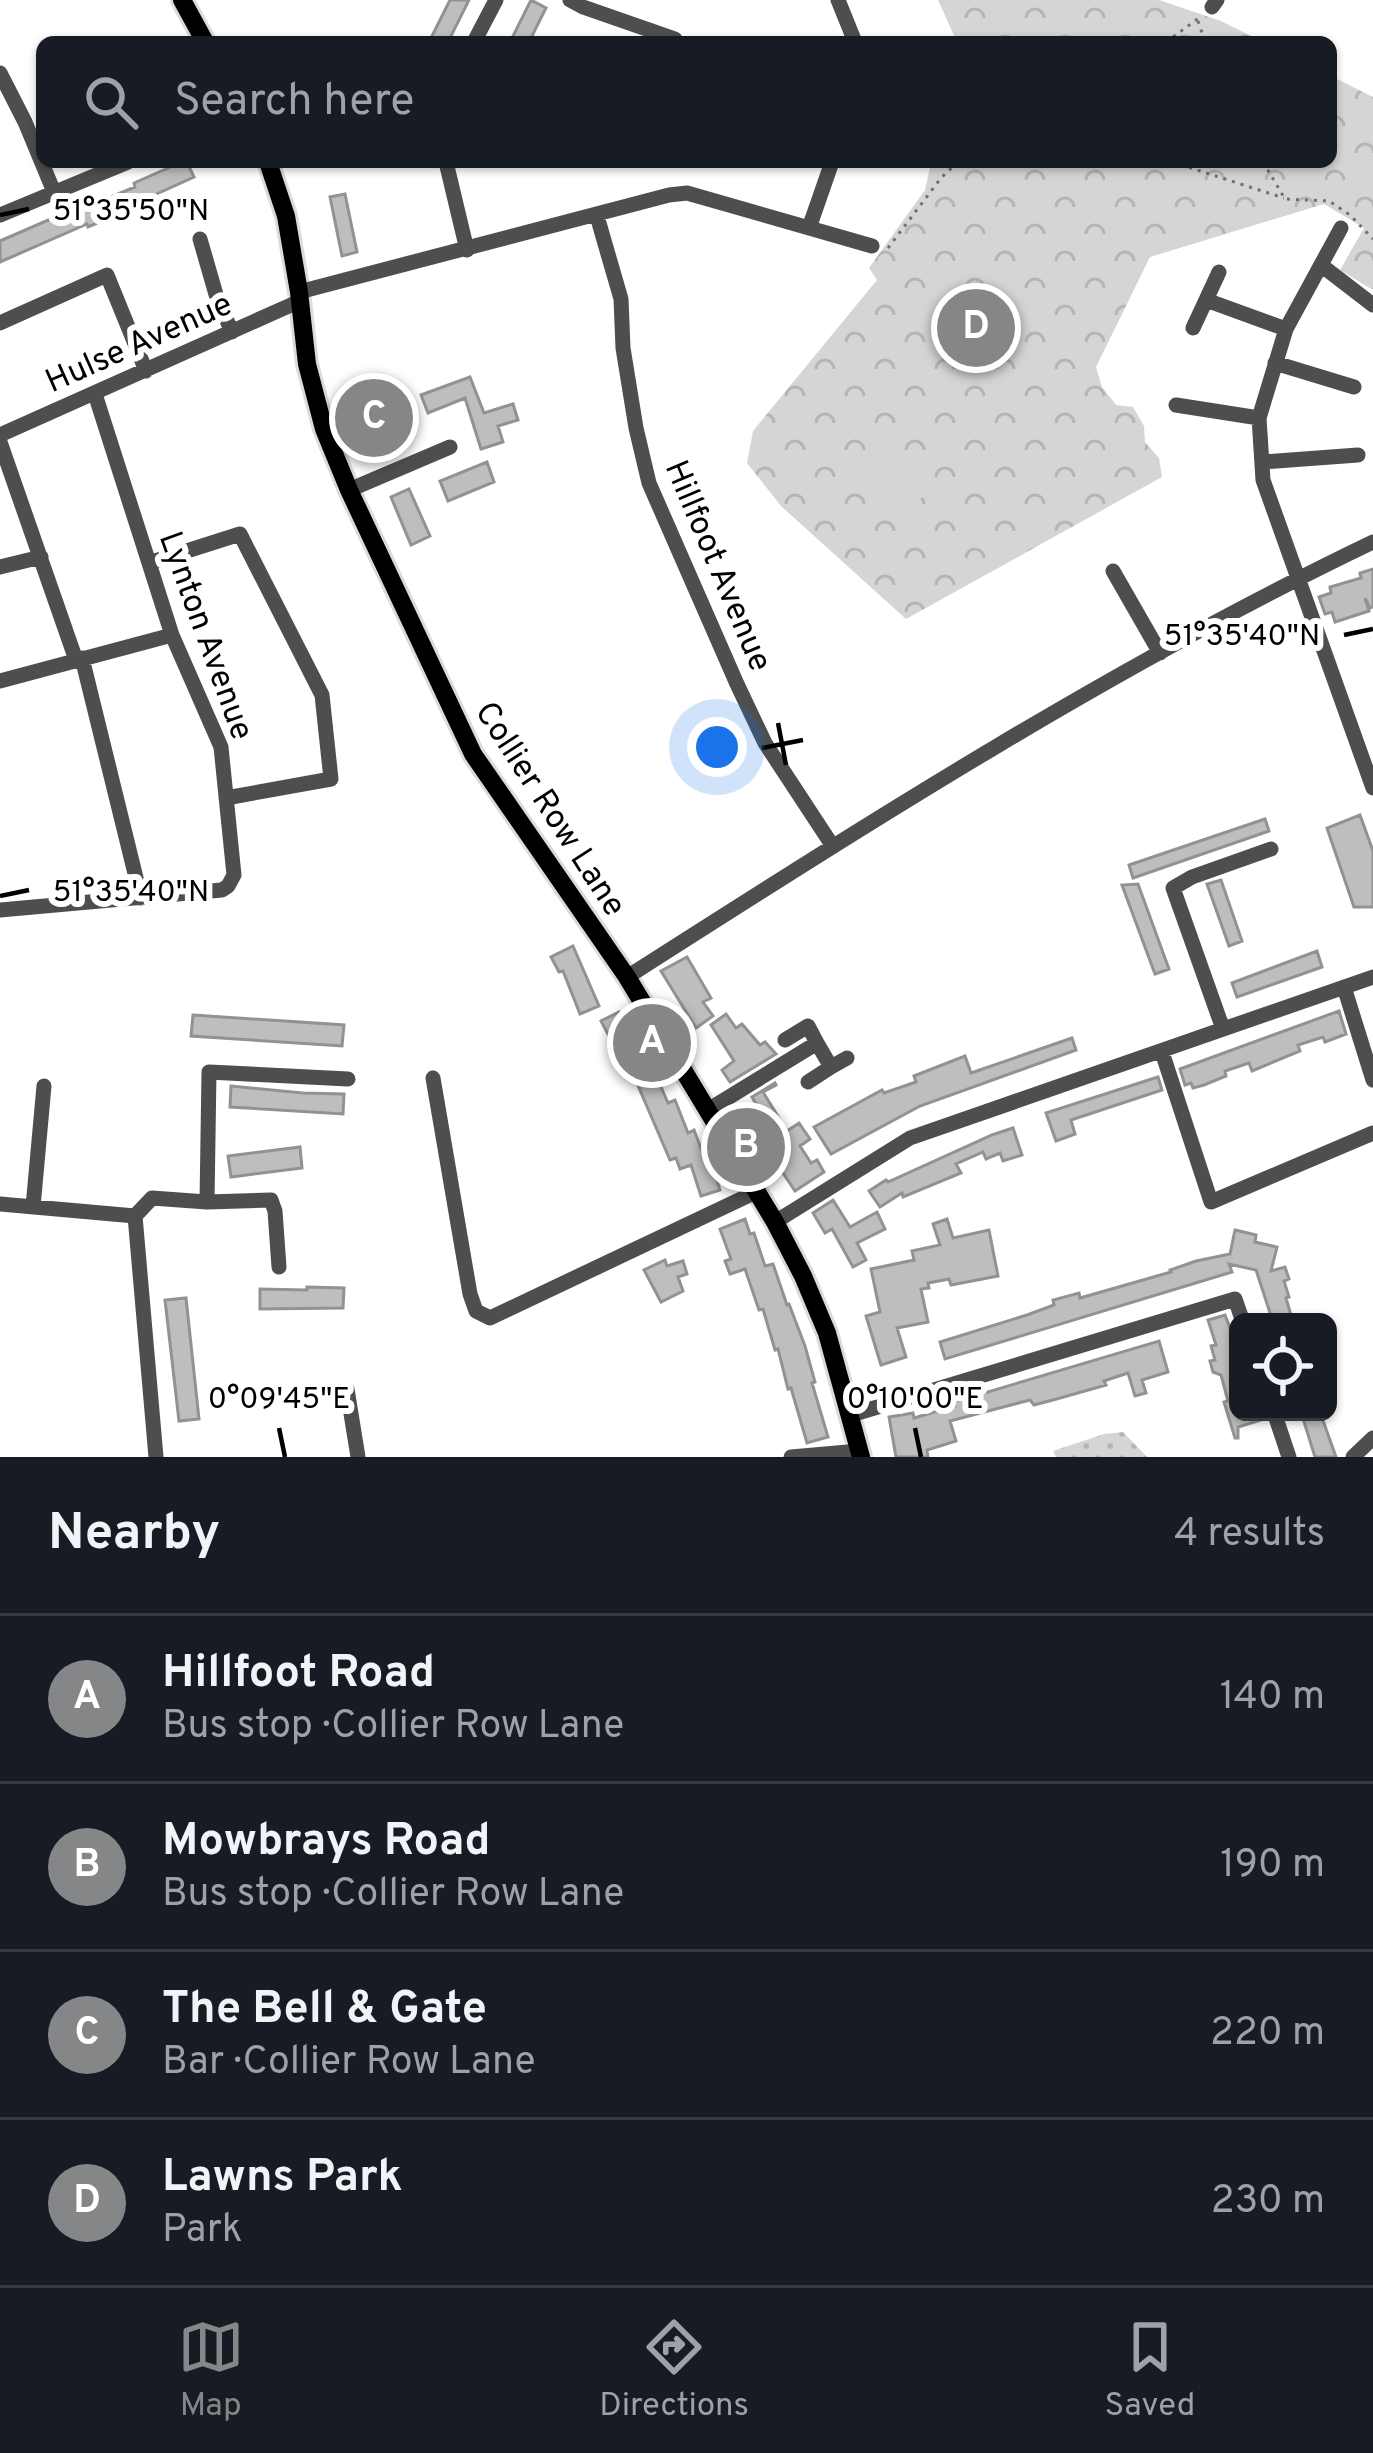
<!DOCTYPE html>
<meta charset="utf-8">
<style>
body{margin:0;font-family:Overpass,sans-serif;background:#20242c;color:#f1f3f6}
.controls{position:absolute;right:36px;bottom:36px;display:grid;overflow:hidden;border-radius:18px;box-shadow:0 3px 9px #0004}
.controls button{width:108px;height:108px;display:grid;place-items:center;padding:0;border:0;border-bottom:3px solid #363941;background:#171b24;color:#f1f3f6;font:60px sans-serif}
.you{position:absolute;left:717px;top:747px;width:42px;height:42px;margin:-30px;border:9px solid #fff;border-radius:50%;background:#1a73e8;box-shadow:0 0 0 18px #1a73e833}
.badge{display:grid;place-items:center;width:78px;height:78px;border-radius:50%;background:#858687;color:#fff;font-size:39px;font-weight:700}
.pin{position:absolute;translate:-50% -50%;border:6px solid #fff;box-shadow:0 3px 12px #0006}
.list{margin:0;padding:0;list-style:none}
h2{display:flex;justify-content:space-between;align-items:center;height:156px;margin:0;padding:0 48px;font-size:51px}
h2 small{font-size:39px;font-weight:400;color:#9ea1a6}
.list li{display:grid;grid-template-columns:78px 1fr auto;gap:36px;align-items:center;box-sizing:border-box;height:168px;padding:0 48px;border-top:3px solid #363941}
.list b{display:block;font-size:45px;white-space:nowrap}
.list p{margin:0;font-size:39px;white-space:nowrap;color:#9ea1a6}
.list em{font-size:39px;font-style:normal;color:#9ea1a6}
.icon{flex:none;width:66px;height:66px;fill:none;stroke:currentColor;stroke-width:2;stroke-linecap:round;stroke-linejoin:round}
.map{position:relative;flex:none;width:1373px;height:1457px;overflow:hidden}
.search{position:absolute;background:#171b24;box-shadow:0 3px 9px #0004;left:36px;right:36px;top:36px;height:132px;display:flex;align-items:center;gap:30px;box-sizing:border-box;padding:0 42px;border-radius:18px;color:#9ea1a6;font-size:45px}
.sheet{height:828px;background:#171b24}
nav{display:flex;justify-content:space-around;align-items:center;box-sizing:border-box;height:168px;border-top:3px solid #363941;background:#171b24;font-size:33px;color:#9ea1a6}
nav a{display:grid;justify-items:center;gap:6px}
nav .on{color:#858687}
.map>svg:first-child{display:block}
.grass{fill:url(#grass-dots)}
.park{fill:url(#park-crowns)}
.pitch{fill:#d5d5d5}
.building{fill:#bebebe;stroke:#929292;stroke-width:3}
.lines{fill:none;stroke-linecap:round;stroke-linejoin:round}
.major-casing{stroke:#dbdbdb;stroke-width:24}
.path{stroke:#707070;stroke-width:3;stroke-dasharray:3 6;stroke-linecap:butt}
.minor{stroke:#4e4e4e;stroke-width:15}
.major{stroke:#000;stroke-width:18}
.ticks{fill:none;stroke:#000;stroke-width:4.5}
.labels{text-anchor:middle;stroke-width:12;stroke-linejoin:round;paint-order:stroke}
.street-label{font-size:33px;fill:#000;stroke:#fff}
.ticks-label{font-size:30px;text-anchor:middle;fill:#000;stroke:#fff;stroke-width:12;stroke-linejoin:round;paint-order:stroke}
</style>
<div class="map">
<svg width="1373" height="1457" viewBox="0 0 1373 1457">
<defs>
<pattern id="grass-dots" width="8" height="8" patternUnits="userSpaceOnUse" patternTransform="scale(3)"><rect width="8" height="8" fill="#d5d5d5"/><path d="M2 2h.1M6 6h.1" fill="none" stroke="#b5b5b5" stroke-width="1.8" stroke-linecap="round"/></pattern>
<pattern id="park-crowns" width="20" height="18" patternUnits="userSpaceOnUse" patternTransform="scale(3)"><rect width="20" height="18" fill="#d5d5d5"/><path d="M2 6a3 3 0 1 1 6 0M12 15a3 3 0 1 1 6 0" fill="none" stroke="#b5b5b5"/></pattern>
</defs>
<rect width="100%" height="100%" fill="#fff"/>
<path class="grass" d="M1123,1432l24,25h-91l-3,-6 51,-17z"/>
<path class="park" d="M938,0h221l62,21 42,21h-306z
M1331,76l42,21v193l-33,-20 24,-42 -40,-24 -174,53 -54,110 6,20 14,18 17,2 11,19 1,16 14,16 3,19 -256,142 -125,-113 -34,-43 6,-32 124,-151 -8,-12 56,-78 6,-28h400z"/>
<path class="pitch" d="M892,449l37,42 -27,26 -38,-42z"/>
<path class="building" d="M450,0h19l-21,42h-19z
M531,0l15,8 -17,34h-19z
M182,162h5l7,15 -55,25 1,3 -52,22 -1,-3 -87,38v-21l78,-34 1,3 56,-23 -1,-4z
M345,194l12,58 -15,4 -12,-59z
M470,377l14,36 29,-9 5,16 -20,6 5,16 -22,7 -16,-51 -37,15 -7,-18z
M378,388l17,54 -22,7 -16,-43 3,-1 -3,-11z
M487,462l7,20 -46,19 -8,-20z
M409,489l21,47 -19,9 -20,-48z
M1373,569v38l-3,1 -5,-10 4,13 -34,11 -3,-10 -7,2 -6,-17 12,-4 -1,-6 31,-9 -1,-5z
M1360,815l13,36v56h-19l-27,-79z
M1265,819l4,12 -136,47 -4,-13z
M1221,880l21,61 -13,5 -22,-62z
M1138,884l31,85 -14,5 -33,-89z
M573,946l26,60 -19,8 -17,-43 -4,1 -8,-15z
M1317,951l5,16 -85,30 -5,-14z
M687,957l24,41 -8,4 10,14 -17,12 -35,-57z
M1339,1011l7,23 -21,8 -2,-5 -25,8 2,6 -48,20 -3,-8 -24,8 1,5 -22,9 -11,3 -2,-5 -6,2 -5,-16z
M619,1012l32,63 4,-2 13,30 7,-3 13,33 6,-3 13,34 4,-2 9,28 -19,6 -10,-31 -11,4 -4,-11 -6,2 -37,-86 -18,-31 -2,1 -12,-23z
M726,1014l10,14 6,-4 18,21 5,-3 11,12 -46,28 -8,-12 12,-9 -23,-36z
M193,1015l151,10 -2,21 -151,-10z
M1072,1038l4,12 -156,56 -89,48 -17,-27 68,-37 2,3 32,-11 -2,-6 51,-20 6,17z
M1158,1077l4,13 -91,30 4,14 -19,7 -10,-28z
M775,1083l1,2 -13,7 24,39 12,-8 11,16 -10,7 11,17 6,-3 7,12 -29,19 -16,-24 4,-2 -34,-57 7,-4 -4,-7z
M231,1086l72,7 41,1 -1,20 -113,-7z
M1013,1128l9,27 -19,6 -3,-8 -14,6 -3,-7 -27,12 5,9 -58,24 -1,-4 -22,14 -11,-16 17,-11 2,2 104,-47z
M300,1147l2,21 -71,9 -3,-21z
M833,1200l17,27 27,-15 8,17 -28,14 9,17 -13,7 -21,-38 -7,4 -12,-20z
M745,1219l5,15 4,-1 11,33 8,-2 14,41 2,-1 16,42 10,36 -3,1 16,54 -21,6 -16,-55 -3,1 -10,-40 -3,1 -12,-41 -4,1 -14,-41 -15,5 -5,-13 6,-2 -11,-30z
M947,1219l6,19 36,-8 9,46 -47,9 -2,-6 -21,4 1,5 -8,1 7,33 -31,6 9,29 -25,8 -15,-49 14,-4 -9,-43 43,-9 -2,-9 28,-6 -7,-21z
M1235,1230l21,5 -1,7 22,5 -6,24 14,-4 4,12 -5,2 5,16 -3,1 7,24h-20l-17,-52 -27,-6 3,8 -287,87 -5,-17 87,-27 27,-10 -1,-5 26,-7 1,5 91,-26 -1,-2 26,-9 34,-7z
M665,1260l2,6 16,-5 4,13 -9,3 5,14 -22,11 -17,-32z
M307,1287l37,1 -1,20 -83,1v-20l47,1z
M186,1298l13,121 -20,2 -14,-121z
M1225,1315l13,34v63h24l2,7 -26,8v11h-3l-11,-36 4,-1 -7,-26 -8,-3 -3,-11 5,-1 -4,-14 5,-1 -8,-25z
M1159,1341l9,31 -26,8 4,13 -11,3 -7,-23 -24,8 2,4 -53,15 -19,5 -4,-5 -80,21 6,20 -29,9 1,7h-32l-7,-40 24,-4 1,5 41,-12 -1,-4z
M1301,1412h19l16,45h-21z"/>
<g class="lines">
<g class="major-casing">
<path id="major" d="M182,0l23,42
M268,162l18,54 13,76 8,72 17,65 25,61 124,264 154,223 148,245 28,54 24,57 34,124"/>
</g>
<path class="path" d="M1198,21l7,21
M1166,42l33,-24
M1172,162l112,36
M1263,162l22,37 44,2 21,14 23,24
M888,248l53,-70 17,-16"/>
<path class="minor" d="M570,0l13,7 92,32
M838,0l17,42
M1212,7l5,-7
M474,42l22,-42
M0,73l25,49 29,70
M446,162l21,88
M0,215l128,-53
M597,216l24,83 2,49 13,80 13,55 88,201 28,59 67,102
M809,228l23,-66
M1341,228l-55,101 -27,89 4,62 110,308
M200,239l17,59 15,34
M1321,265l52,40
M299,292l370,-97 18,-2 185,53
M1206,300l80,29
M0,323l107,-48 39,96
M1193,328l26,-56
M1275,363l79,24
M1176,405l83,13
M0,435l300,-134
M0,442l76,218
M1262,462l96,-7
M349,490l101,-43
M149,563l91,-29 82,161 9,84 -105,19
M0,567l41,-10
M1113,571l47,82
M82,658l59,240
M0,681l172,-46
M0,910l222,-20 6,-4 6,-11 -13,-128 -49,-112 -77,-241
M627,977c243,-155 485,-310 746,-435
M1344,987l29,93
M1223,1029l-50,-141 19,-11 79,-28
M785,1040l23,-14 9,17
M1162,1052l49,150 162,-69
M831,1067l16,-9
M433,1078l37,216 6,17 14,7 268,-127
M708,1110l109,-67 14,24 -23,15
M207,1202l2,-130 139,7
M0,1204l135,12
M33,1207l11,-121
M135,1216l21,241
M135,1216l17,-18 55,4 64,-2 4,11 4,56
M775,1222l135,-84 463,-161
M347,1389l11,68
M1274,1412l15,45
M851,1415l384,-116 8,23
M791,1457l68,-6
M1353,1457l20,-19"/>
<use href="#major" class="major"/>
</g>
<path class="ticks" d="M0,215l29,-6M1344,635l29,-6M778,723l8,42M762,748l41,-8M0,896l29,-6M279,1428l6,29M915,1428l6,29"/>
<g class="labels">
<g class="street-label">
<text transform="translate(138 341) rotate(-24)" y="12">Hulse Avenue</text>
<text transform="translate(720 565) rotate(67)" y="12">Hillfoot Avenue</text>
<text transform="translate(208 635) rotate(70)" y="12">Lynton Avenue</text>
<text transform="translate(552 808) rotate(57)" y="12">Collier Row Lane</text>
</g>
</g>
<g class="ticks-label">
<text x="131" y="220">51°35'50"N</text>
<text x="1242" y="645">51°35'40"N</text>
<text x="131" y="901">51°35'40"N</text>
<text x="279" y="1408">0°09'45"E</text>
<text x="915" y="1408">0°10'00"E</text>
</g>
</svg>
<div class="controls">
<button><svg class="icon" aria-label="locate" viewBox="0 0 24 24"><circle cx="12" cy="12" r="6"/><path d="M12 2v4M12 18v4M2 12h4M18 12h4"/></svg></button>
</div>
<div class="you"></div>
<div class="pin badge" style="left:652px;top:1043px">A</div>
<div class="pin badge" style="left:746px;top:1147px">B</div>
<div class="pin badge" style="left:374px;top:418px">C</div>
<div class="pin badge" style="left:976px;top:328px">D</div>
<div class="search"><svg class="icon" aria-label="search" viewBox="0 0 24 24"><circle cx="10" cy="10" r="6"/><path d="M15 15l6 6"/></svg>Search here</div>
</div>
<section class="sheet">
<h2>Nearby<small>4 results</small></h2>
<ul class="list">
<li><span class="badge">A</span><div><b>Hillfoot Road</b><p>Bus stop · Collier Row Lane</p></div><em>140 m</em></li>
<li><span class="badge">B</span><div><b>Mowbrays Road</b><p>Bus stop · Collier Row Lane</p></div><em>190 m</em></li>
<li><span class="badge">C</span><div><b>The Bell &amp; Gate</b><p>Bar · Collier Row Lane</p></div><em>220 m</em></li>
<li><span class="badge">D</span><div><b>Lawns Park</b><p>Park</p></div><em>230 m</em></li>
</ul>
</section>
<nav>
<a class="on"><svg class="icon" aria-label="map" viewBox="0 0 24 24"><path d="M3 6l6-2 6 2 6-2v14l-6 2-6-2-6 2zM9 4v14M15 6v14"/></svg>Map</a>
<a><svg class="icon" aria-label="directions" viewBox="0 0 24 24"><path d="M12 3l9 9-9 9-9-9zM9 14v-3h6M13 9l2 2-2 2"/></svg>Directions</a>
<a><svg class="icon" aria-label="saved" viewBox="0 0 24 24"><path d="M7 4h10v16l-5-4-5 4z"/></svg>Saved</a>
</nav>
